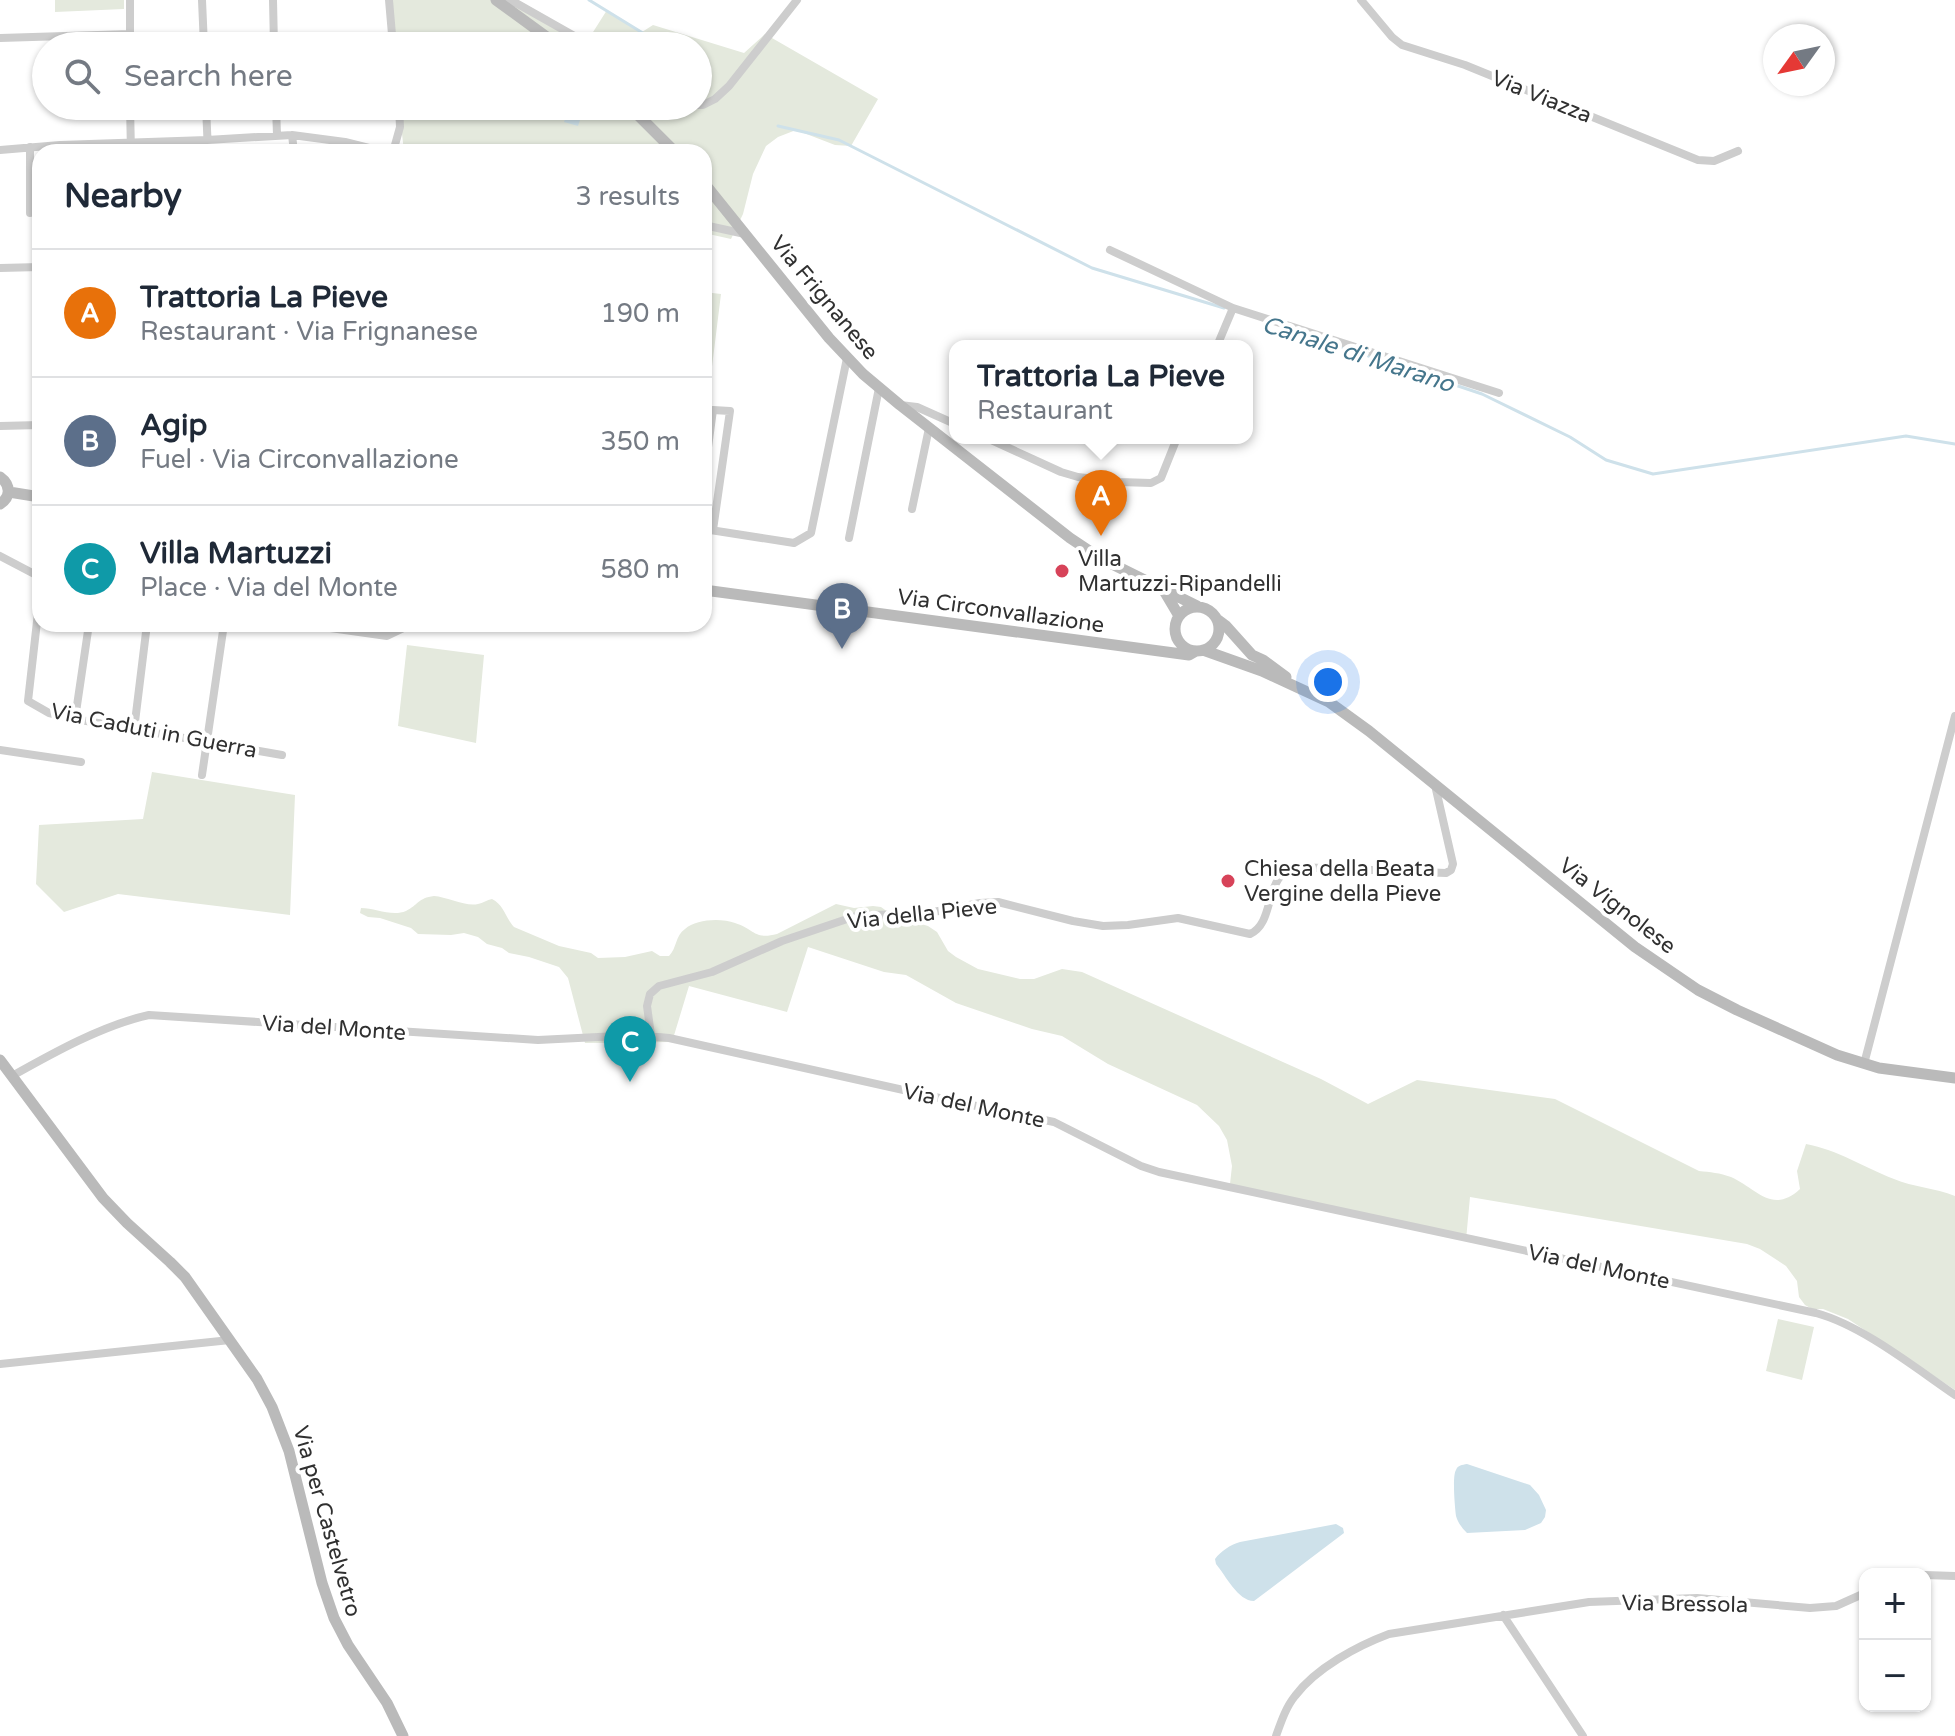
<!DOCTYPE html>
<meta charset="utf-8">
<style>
body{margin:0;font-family:"Varela Round",sans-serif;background:#f6f6f7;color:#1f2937}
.controls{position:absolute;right:24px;bottom:24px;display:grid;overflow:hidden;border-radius:16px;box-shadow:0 2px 6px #0004}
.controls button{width:72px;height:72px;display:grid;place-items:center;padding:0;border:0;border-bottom:2px solid #e0e1e3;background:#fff;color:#1f2937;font:40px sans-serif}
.compass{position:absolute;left:1763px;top:24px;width:72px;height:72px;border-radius:50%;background:#fff;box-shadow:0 2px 6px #0004;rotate:237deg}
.you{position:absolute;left:1328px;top:682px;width:28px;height:28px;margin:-20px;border:6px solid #fff;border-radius:50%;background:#1a73e8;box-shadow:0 0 0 12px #1a73e833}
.badge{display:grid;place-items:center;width:52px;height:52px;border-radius:50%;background:#d74359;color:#fff;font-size:26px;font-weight:700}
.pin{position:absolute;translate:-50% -66px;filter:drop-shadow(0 2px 4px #0008)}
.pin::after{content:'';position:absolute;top:42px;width:28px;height:24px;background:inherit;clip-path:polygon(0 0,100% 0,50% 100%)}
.popup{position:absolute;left:949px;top:340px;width:304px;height:104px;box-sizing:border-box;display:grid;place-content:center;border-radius:16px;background:#fff;filter:drop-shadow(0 2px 6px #0005);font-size:26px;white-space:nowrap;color:#747a83}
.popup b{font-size:30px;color:#1f2937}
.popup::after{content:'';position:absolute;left:50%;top:100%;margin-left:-16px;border:16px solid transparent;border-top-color:#fff}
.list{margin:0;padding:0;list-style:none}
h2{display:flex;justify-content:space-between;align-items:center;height:104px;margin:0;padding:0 32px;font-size:34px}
h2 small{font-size:26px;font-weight:400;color:#747a83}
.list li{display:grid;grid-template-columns:52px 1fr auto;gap:24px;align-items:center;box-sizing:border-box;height:128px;padding:0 32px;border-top:2px solid #e0e1e3}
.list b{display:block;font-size:30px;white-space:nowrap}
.list p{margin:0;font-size:26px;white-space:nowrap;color:#747a83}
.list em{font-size:26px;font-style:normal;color:#747a83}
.icon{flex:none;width:44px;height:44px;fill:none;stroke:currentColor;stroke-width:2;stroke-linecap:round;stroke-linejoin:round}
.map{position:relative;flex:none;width:1955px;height:1736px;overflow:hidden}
.search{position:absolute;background:#fff;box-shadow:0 2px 6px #0004;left:32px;top:32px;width:680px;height:88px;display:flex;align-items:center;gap:20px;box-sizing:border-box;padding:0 28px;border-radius:44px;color:#747a83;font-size:30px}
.panel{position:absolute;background:#fff;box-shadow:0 2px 6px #0004;left:32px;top:144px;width:680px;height:488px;border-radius:24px}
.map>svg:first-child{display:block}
.green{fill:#e4e9dd}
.water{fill:#cee1ea}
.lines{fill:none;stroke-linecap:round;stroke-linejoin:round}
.stream{stroke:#cee1ea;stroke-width:3}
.street{stroke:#cdcdcd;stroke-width:8}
.secondary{stroke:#bababa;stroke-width:11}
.poi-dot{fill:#d74359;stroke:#fff;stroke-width:3}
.labels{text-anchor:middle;stroke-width:8;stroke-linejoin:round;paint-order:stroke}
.street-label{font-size:22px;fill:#303030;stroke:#fff}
.poi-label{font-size:22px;fill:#303030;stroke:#fff;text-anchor:start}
.water-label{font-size:24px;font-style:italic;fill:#45768c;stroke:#fff}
</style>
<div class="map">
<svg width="1955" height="1736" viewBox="0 0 1955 1736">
<rect width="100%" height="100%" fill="#fff"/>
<path class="green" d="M55,0h69v9l-69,3z
M387,0h131l70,40 19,-30 35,22 11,-7 91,28 21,-19 113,65 -27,47 -16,-1 -39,-15 -18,7 -12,9 -13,28 -10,40 -12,25 -27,-6v-81h-300l-5,-46h299v-60h-306z
M704,292l17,2 -15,121h-2z
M407,645l77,10 -8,88 -78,-17z
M152,772l143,23 -5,120 -172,-21 -54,18 -28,-28 3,-59 104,-6z
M434,896c13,1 32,11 44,8 5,-1 9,-4 14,-5 12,6 13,18 22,28l45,19 32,7 7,5 27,-1 27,-6 8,5h9c8,-8 6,-20 16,-27 11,-10 36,-11 50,-6 19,6 19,17 42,11l59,-30 18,4 19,-2 8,1 11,8 36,11 9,6 11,19 8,6 22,12 42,10h14l28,-10 20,3 239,107 47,25 49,-24 138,19 144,72c11,1 21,2 32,6 25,11 41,38 69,12l-3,-18 9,-27c32,6 57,23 88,35 19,8 41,9 61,17v194l-107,-71 -25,-10h-11l-7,-4 -6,-8 -2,-16 -11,-15 -26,-17 -13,-5 -277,-47 -4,43 -236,-56 2,-18 -5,-26 -8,-14 -22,-21 -89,-41 -46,-28 -30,-7 -76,-26 -50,-28 -22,-3 -76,-25 -21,65 -98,-26 -17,56 -87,1 -17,-65 -9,-11 -30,-10 -20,-4 -7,-5 -15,-4 -9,-7 -14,-4 -13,2 -33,-1 -7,-6 -31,-10 -12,-1 -8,-4 1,-5c14,0 31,9 45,3 12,-6 12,-13 28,-15z
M1778,1319l36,8 -12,53 -36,-9z"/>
<path class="water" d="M563,106h21l3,7 -6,4 -3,9 -14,-4 3,-8z
M1467,1464l63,21 9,10 7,15 -1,7 -4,6 -16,7 -58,3c-5,-5 -9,-10 -11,-17 -1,-8 -4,-40 0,-46 2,-5 6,-5 11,-6z
M1336,1524l7,4 1,5 -90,68c-16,0 -28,-25 -38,-37l-1,-5c6,-8 15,-14 25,-17z"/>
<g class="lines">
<path class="stream" d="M589,0l75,46
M698,84l9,8
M778,126l61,14 253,128 132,40
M1318,339l164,55 88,43 36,23 47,14 253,-38 49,8"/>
<path class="street" d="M130,0v46
M202,0l2,46
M273,0l1,46
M389,0l4,46
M1361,0l31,37 10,8 63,20 233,95 16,1 24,-10
M500,3h16l76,43
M0,38l130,-4
M698,105h5l12,-6 14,-13 68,-86
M130,106l1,46
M206,106l2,46
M276,106l1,29
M292,135l2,17
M0,150l60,-5 147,-5 85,-5 53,7 40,10
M393,152l7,-25 -1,-21
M30,213v-66
M704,225l41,9
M1110,250l123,58 266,85
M0,268l40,-1
M1217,346l16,-38
M900,405l17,2 38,17
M0,426l40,-1
M987,438l74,34 17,5 41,5 32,1 10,-5 16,-40
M704,477l9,-67 17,1 -17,119
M912,509l17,-81
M704,529l90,14 17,-10 36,-175
M849,538l30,-150
M0,556l40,21
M40,595l-12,106 21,12 26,6 207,36
M302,624l85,12 25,-12
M75,719l14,-95
M134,730l13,-106
M0,750l81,12
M202,775l22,-151
M651,1035l-4,-29 3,-12 9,-8 53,-14 70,-31 71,-24 11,-2 59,-1 57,-11 18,-1 75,19 30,5 25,-1 50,-7 72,16c27,-12 12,-62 48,-67l148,6 5,-3 2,-6 -18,-79
M1864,1064l91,-348
M12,1076c41,-23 91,-51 137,-61l389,25 100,-5 31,3 293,65 92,19 87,44 18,6 657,141c47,13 98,54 139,82
M0,1364l230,-24
M1925,1575l30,1
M1503,1615l80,121
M1276,1736c5,-14 10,-29 19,-40 21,-28 62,-50 94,-62l200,-32 108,-4 113,10 26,-2 29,-13"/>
<path class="secondary" d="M496,0l63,46
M629,106l46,46
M704,183l125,155 34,36 37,31 170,133 30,20 97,48
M0,477c11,8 11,20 0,27
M9,492l31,5
M1163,589l16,27
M704,590l485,65 7,-4
M1175 629a22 22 0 1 1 44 0a22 22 0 1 1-44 0Z
M1218,620l8,6 26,29 11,5 23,17
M1203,650l59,21 67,31 40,29 266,216 63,43 39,20 100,45 42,13 76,10
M0,1060l103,138 24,25 43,39 15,15 72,102 15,28 17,44 33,132 12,35 14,27 39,58 16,33"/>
</g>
<g class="poi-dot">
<circle cx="1062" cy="571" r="8"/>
<circle cx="1228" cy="881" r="8"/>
</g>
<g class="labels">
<g class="street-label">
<text transform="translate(1542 96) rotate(22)" y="8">Via Viazza</text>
<text transform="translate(825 297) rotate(50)" y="8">Via Frignanese</text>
<text transform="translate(1001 610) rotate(8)" y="8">Via Circonvallazione</text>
<text transform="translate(154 730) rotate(11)" y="8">Via Caduti in Guerra</text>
<text transform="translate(1618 905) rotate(38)" y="8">Via Vignolese</text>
<text transform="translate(922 913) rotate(-6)" y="8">Via della Pieve</text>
<text transform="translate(334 1027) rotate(4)" y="8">Via del Monte</text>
<text transform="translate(974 1105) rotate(12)" y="8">Via del Monte</text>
<text transform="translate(1599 1266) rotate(12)" y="8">Via del Monte</text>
<text transform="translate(328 1521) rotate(74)" y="8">Via per Castelvetro</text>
<text transform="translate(1685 1603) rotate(1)" y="8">Via Bressola</text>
</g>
<g class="poi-label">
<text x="1078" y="566">Villa<tspan x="1078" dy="25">Martuzzi-Ripandelli</tspan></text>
<text x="1244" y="876">Chiesa della Beata<tspan x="1244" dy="25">Vergine della Pieve</tspan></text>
</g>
<g class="water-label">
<text transform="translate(1358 354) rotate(18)" y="8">Canale di Marano</text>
</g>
</g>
</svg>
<div class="controls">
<button>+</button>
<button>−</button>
</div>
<svg class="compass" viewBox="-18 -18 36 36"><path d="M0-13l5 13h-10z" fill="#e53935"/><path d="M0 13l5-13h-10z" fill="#747a83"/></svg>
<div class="you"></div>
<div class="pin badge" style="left:1101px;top:536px;background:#e8710a">A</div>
<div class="popup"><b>Trattoria La Pieve</b>Restaurant</div>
<div class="pin badge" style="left:842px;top:649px;background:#5c6f8a">B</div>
<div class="pin badge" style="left:630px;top:1082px;background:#0f9aa8">C</div>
<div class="search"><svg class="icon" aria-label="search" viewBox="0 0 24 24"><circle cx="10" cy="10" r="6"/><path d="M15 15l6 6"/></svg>Search here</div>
<section class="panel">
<h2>Nearby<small>3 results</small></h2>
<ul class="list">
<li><span class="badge" style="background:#e8710a">A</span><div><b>Trattoria La Pieve</b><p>Restaurant · Via Frignanese</p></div><em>190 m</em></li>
<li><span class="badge" style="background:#5c6f8a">B</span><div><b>Agip</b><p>Fuel · Via Circonvallazione</p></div><em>350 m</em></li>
<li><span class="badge" style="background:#0f9aa8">C</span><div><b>Villa Martuzzi</b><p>Place · Via del Monte</p></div><em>580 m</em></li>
</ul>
</section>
</div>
